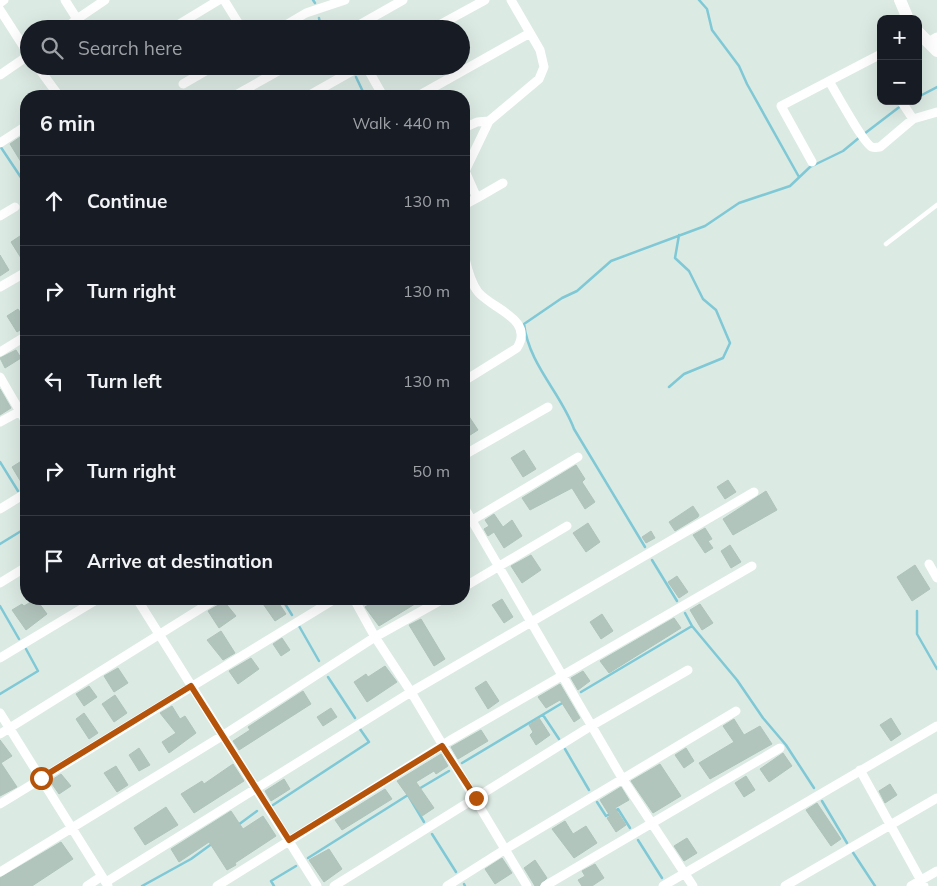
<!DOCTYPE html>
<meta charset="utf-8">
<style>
body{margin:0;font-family:Mulish,sans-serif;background:#242831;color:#f1f3f6}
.controls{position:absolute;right:15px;top:15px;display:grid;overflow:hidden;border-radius:10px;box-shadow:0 5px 20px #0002}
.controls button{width:45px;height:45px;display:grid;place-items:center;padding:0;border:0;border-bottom:1px solid #363941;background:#171b24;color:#f1f3f6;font:25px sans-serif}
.stop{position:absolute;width:15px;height:15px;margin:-11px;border:4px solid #b45309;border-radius:50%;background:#fff}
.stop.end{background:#b45309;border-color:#fff;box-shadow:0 1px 5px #0008}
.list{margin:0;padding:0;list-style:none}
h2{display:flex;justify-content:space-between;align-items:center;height:65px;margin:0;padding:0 20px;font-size:21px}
h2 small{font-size:16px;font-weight:400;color:#9ea1a6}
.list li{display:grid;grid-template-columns:32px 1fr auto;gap:15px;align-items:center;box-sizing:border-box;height:90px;padding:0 20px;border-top:1px solid #363941}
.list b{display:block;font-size:19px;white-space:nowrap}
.list em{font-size:16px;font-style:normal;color:#9ea1a6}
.icon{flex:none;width:28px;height:28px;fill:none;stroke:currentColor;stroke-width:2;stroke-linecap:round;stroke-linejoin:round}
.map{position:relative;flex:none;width:937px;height:886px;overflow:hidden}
.search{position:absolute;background:#171b24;box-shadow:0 5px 20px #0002;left:20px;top:20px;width:450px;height:55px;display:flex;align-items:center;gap:12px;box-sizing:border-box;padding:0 18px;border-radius:28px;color:#9ea1a6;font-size:19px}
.panel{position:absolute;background:#171b24;box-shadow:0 5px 20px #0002;left:20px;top:90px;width:450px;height:515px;border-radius:20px}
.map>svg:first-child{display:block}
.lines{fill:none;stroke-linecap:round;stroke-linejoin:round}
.stream{stroke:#7fc8d5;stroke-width:2.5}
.building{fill:#b2c5bd;stroke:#aec4bb}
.service{stroke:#fff;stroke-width:4.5}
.minor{stroke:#fff;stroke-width:9}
.secondary{stroke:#fff;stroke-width:12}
.route{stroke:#b45309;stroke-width:6}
</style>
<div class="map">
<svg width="937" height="886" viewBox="0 0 937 886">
<rect width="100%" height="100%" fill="#dceae4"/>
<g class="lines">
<path class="stream" d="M313,0l2,3
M699,0l8,9 5,21 27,36 8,18 52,93
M319,18l2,11
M356,77l9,19
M918,97l19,-10
M864,134l34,-26 13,-7
M0,146l26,39
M669,387l15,-13 39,-16 7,-15 -14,-33 -13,-11 -14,-28 -14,-13 4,-23
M0,462l18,29
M22,500l4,6
M0,544l26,-16
M645,547l-71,-118c-13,-36 -45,-64 -50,-105l38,-26 15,-7 34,-30 94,-35 34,-23 51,-17 20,-19 33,-16 17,-14
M652,560l25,41
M282,599l10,16
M0,606l19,33
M917,611v23l20,35
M299,626l20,35
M692,626l45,54 26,38 23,27 28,43
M328,677l27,41
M581,692l111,-66 -7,-13
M0,694l38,-23 -12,-22
M543,715l16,24
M565,749l24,41
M462,763l102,-61
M417,790l32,-19
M822,801l25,42
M597,802l9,14 4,-2
M273,805l96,-63 -9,-13
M615,811l3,-2 12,19
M238,825l19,-14
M432,834l24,38
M638,840l24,38
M852,851l23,35
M308,858l100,-63 16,27
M464,884l1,2
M142,886l49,-27 22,-16
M274,886l-3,-5 25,-15"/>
</g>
<path class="building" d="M26,133v37l-16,-26z
M26,232v34l-15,-24z
M0,255l9,15 -9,6z
M18,309l8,12v5l-9,6 -10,-16z
M16,350l5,8 -16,10 -5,-10z
M0,389l11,19 -11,7z
M464,409l14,21 -11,7 -3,-5z
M524,450l12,19 -13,8 -12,-19z
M23,460l3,5v22h-2l-12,-20z
M576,465l9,14 -3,3 13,20 -10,7 -13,-21 -42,22 -8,-12z
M728,480l8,12 -11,7 -8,-12z
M766,491l11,19 -44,25 -10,-16z
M693,506l6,9 -1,2 -23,14 -6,-9z
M494,514l9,13 9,-7 10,16 -18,12 -10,-16 -6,4 -4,-7 5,-3 -4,-6z
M588,523l12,19 -14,10 -13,-19z
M705,528l7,11 -4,2 5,7 -8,5 -12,-18z
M651,531l4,7 -9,5 -4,-6z
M730,545l11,17 -10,6 -10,-17z
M531,555l10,15 -19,13 -11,-17z
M915,565l15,24 -18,12 -15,-24z
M677,576l11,16 -9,6 -11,-16z
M36,599l11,15 -21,16 -14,-20 10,-6 2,2z
M222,599l14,17 -17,12 -11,-17 12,-7z
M265,599h11l10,15 -11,7 -14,-20z
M364,599h59l-44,27 -14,-19 3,-2z
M502,599l11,18 -9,6 -12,-18z
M700,604l13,19 -11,7 -12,-20z
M602,614l11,17 -12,8 -11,-17z
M674,618l7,10 -72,45 -9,-12z
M421,619l24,40 -11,7 -25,-41z
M221,631l14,22 -12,7 -16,-20z
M282,638l8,12 -9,6 -8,-12z
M251,658l8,11 -21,15 -9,-13z
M385,666l12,16 -30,20 -13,-20 12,-8 2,3z
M118,668l10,15 -14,9 -10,-16z
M583,671l7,10 -12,9 -7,-12z
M486,681l13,20 -11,8 -13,-21z
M560,684l20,34 -6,4 -14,-22 -14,8 -8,-11z
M89,686l8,11 -13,9 -8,-12z
M303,691l8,13 -72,46 -6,-9 17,-11 -2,-3z
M115,695l12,18 -13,9 -12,-18z
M172,706l8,13 5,-3 11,17 -27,20 -7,-11 14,-9 -16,-20z
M331,708l6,9 -14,9 -6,-9z
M84,713l14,20 -9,6 -13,-20z
M539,718l11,17 -14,10 -6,-10 3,-3 -4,-7z
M891,718l10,16 -10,7 -11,-16z
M734,719l10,16 16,-9 12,18 -62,35 -11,-16 35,-21 -11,-16z
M481,730l7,11 -30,18 -7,-12z
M0,740l12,16 -11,7 16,24 -17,9z
M139,748l11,17 -11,6 -10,-16z
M686,748l8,13 -10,7 -9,-13z
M783,753l9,13 -23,16 -9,-13z
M441,754l7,12 -12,8 -2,-3 -18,11 18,26 -12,8 -25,-35z
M233,764l11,17 -50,32 -13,-19 21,-13 2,3z
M660,764l21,32 -28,17 -22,-32z
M116,766l12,19 -11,7 -13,-19z
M61,774l10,12 -12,8 -9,-13z
M746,776l9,14 -11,7 -9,-14z
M284,779l6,10 -19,12 -6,-10z
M890,784l7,11 -12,8 -6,-12z
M621,787l8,13 -14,8 11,17 -10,7 -9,-14 3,-2 -10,-16z
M385,789l7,10 -50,31 -7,-10z
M817,803l24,36 -10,7 -25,-36z
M166,807l12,18 -33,20 -11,-17z
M231,811l12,18 20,-13 13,20 -41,27 1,2 -9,5 -18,-28 -30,20 -8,-13z
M565,821l8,13 13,-8 11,17 -23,15 -22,-29z
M687,838l10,15 -13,8 -10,-15z
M61,842l12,17 -41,27h-32v-8z
M329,849l13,20 -18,13 -15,-22z
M502,858l10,15 -17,11 -10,-15z
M535,860l12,18 -8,8h-4l-11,-18z
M595,864l9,14 -12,8h-10l-4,-6 7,-4 -3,-5z"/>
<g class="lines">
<path class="service" d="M886,244l51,-39"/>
<path class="minor" d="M65,0l12,19 28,-19
M224,0l18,29
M0,3l4,-3
M0,10l29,45
M65,29l12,-10 6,10
M171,29l48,-29
M279,29l27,-16 39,-13
M352,29l51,-29
M432,29l53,-29
M928,42l9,-5
M37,66l22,30
M109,66l1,2 4,-2
M366,66l17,30
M0,75l29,-20
M829,81c6,10 35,63 43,66 3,1 5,0 8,0l33,-28 24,-7
M183,84l31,-18
M234,96l53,-30
M308,96l53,-30
M418,96l112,-63
M901,101l12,18
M464,128l13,-6 12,-1
M0,143l26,-17
M812,162l-31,-56 100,-52
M477,198l26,-15
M464,205l13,-7 -12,-27 24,-50 50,-42 5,-12 -4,-17 -29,-50
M0,216l15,-9
M464,255c3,12 6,27 14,37 14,17 57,27 39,56l-53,33
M0,287l26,-15
M0,352l26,-16
M0,377l26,45
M0,422l26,-14
M464,455l84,-48
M464,507l158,271 71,108
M0,509l26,-16
M464,525l114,-68
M929,564l8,14
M0,583l26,-16
M464,587l103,-61
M137,599l180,287
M354,599l21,38 36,55 116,194
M0,658l98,-59
M0,713l108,173
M0,734l216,-135
M860,770l64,116
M0,804l335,-205
M0,872l222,-136 153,-99 68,-38
M106,882l305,-190 343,-200
M87,886l15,-10
M217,886l232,-145 303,-175
M334,886l257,-160 97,-56
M447,886l57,-36 232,-139
M545,886l235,-138
M663,886l274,-160
M785,886l152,-88
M911,886l26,-15"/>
<path class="secondary" d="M900,0l8,19
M918,32l19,19"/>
</g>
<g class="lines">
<path class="route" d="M41,778l150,-92 98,154 153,-94 34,52"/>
</g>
</svg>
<div class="controls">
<button>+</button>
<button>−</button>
</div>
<div class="stop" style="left:41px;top:778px"></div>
<div class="stop end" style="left:476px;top:798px"></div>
<div class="search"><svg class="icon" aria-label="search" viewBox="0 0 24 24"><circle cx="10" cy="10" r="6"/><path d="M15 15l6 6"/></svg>Search here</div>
<section class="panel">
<h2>6 min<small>Walk · 440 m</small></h2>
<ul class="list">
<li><svg class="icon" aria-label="ahead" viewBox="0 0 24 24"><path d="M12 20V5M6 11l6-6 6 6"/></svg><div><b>Continue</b></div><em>130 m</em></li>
<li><svg class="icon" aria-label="right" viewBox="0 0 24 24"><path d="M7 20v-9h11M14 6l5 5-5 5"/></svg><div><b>Turn right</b></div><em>130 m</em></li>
<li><svg class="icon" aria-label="left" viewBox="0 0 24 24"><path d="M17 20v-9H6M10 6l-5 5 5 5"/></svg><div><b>Turn left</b></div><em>130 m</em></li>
<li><svg class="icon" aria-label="right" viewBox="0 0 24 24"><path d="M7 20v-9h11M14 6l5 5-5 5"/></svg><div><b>Turn right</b></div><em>50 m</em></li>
<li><svg class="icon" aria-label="arrive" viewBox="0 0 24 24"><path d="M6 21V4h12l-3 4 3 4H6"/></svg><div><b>Arrive at destination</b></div></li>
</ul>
</section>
</div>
